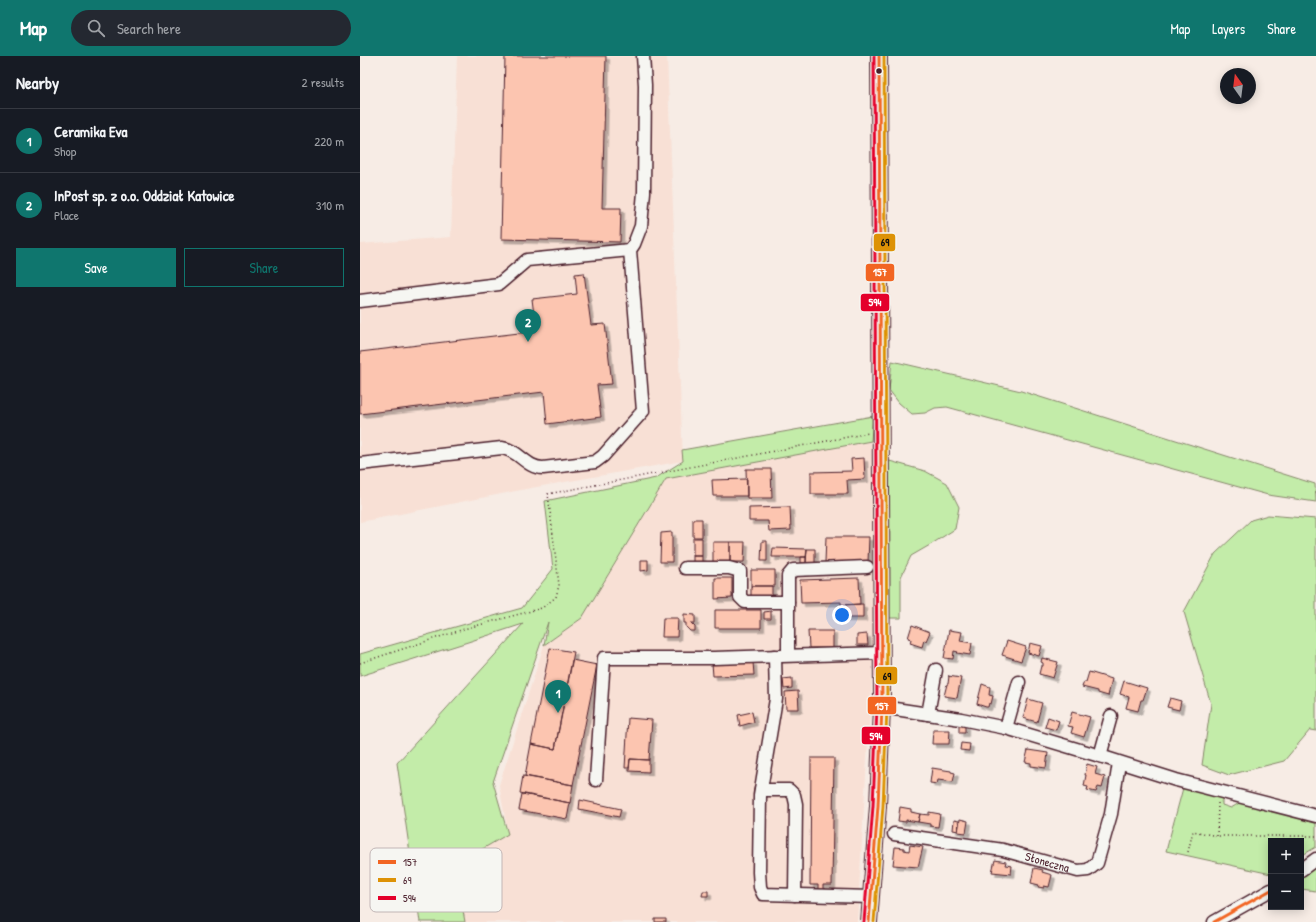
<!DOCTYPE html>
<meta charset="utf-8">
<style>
body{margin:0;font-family:"Patrick Hand",sans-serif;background:#242831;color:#f1f3f6}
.controls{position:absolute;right:12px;bottom:12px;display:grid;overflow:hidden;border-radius:0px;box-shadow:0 2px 10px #0003}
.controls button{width:36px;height:36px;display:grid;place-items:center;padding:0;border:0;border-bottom:1px solid #363941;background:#171b24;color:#f1f3f6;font:20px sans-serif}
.compass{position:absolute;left:860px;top:12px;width:36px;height:36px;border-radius:50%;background:#171b24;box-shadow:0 2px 10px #0003;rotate:346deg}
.you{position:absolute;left:482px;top:559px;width:14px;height:14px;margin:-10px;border:3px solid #fff;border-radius:50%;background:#1a73e8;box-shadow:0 0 0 6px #1a73e833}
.badge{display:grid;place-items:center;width:26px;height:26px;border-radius:50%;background:#0f766e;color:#fff;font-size:13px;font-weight:700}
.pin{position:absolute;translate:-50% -33px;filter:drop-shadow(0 1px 2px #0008)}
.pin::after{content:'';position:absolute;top:21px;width:14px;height:12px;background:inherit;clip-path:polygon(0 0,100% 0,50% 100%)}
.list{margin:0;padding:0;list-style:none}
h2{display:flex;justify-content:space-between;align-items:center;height:52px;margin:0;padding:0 16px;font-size:17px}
h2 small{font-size:13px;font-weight:400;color:#9ea1a6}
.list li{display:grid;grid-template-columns:26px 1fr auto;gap:12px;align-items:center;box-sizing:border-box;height:64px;padding:0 16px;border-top:1px solid #363941}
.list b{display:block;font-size:15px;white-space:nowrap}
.list p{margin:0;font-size:13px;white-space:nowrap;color:#9ea1a6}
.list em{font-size:13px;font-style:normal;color:#9ea1a6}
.actions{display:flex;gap:8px;padding:12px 16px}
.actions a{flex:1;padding:9px 0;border:1px solid #0f766e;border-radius:0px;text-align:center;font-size:14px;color:#0f766e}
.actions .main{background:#0f766e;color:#fff}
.icon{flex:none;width:22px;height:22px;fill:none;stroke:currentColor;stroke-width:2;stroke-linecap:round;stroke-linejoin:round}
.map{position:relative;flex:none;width:956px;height:866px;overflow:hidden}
header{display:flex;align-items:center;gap:24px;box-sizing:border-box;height:56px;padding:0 20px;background:#0f766e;color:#fff}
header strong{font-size:19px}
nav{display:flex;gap:22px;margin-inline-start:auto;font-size:14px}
.search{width:280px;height:36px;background:#242831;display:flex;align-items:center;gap:10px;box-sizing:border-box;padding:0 14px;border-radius:22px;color:#9ea1a6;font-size:15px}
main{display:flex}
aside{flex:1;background:#171b24}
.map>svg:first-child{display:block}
.built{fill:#f8e0d5}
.green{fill:#c3eca9;stroke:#86866a}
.building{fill:#fcc5b0;stroke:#4a1f2b;filter:url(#shadow)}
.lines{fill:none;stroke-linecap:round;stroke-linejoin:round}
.minor-casing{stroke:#4a1f2b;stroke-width:15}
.major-casing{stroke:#4a1f2b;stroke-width:18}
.path{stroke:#4a1f2b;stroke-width:1.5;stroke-dasharray:1 3;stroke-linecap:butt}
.minor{stroke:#f6f6f2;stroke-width:12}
.major{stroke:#fce080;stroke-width:15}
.bus-1-casing{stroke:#f6f6f2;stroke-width:6}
.bus-2-casing{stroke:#f6f6f2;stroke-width:6}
.bus-3-casing{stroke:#f6f6f2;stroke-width:6}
.bus-1{stroke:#f26522;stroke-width:3}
.bus-2{stroke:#dd9206;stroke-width:3}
.bus-3{stroke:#e4002b;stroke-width:3}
.bus-dot{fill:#4a1f2b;stroke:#f6f6f2;stroke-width:1.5}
.labels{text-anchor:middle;stroke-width:4;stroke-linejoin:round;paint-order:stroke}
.street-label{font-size:12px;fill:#4a1f2b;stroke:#f6f6f2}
.key{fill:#f6f6f2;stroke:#c2b6b6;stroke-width:1}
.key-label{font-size:11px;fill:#4a1f2b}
.line-badge{stroke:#f6f6f2;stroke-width:1.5}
.badge-label{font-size:11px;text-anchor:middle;font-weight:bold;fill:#fff}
.pale-badge-label{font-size:11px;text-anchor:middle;font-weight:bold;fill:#111}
</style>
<header>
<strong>Map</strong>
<div class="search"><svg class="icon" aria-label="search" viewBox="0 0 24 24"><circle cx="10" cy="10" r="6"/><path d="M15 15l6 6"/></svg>Search here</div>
<nav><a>Map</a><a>Layers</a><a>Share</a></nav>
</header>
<main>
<aside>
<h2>Nearby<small>2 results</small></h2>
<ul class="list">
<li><span class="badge">1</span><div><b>Ceramika Eva</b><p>Shop</p></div><em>220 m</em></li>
<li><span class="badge">2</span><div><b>InPost sp. z o.o. Oddział Katowice</b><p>Place</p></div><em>310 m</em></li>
</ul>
<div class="actions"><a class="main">Save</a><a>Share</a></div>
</aside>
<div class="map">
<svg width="956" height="866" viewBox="0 0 956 866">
<defs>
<filter id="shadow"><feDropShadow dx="3.5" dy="3.5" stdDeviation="0" flood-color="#0004"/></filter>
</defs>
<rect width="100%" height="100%" fill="#f7ece5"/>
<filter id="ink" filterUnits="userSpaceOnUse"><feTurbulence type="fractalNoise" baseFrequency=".025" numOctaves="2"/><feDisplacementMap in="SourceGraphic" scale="8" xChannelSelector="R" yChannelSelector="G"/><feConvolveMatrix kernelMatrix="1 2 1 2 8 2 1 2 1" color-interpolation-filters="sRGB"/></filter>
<g filter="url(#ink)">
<path class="built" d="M97,0h210l16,405 -152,27 -171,34v-278l91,-7z
M511,385l5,64 -3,155 -16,262h-392l-10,-57 53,-31 -9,-49 45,-140 38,-27 84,-139z"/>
<path class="green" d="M532,305l129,30 294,93 1,18 -48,-7 -321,-88 -12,1 -10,5 -13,1 -13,-11 -10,-13z
M513,360l-2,25 -205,38 -84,139 -38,27 4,-23 -55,160 15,52 -53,31 10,57h-45l-23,-159 126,-139 -52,17 -111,35v-22l162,-46 31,-39 -8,-68 111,-23 27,-17 -1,-11z
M526,404l39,11 22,12 12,24 -4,22 -25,16 -19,11 -10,21v41h-15z
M908,459l48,4v212l-6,-1 -26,31 -55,14 -27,-10 9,-61 -27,-92 31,-58 36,-34z
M823,732l39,9v8l9,3 10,-6 75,18v27l-15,9v-15h-30v33l-105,-23z
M956,808v27l-15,-2v-14z"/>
<path class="building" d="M145,0h101l-4,152h19l-1,34 -119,-3z
M224,217l7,52 14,-1 7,60 -15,1 4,32 -54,7 -3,-32 -184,22v-62l176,-21 -4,-32 45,-5 -2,-20z
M504,402l1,21 -18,1 1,14h-37v-22l41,-1 -1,-12z
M386,413h25l1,29h-25z
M387,423v17h-34l-1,-16z
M430,451l1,23 -22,1 -1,-10h-19v-13z
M333,463h9v18h-9z
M312,476v30h-12l1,-29z
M466,481h43l-1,25h-43z
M333,482h9v18h-9z
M402,485h5v20h-6z
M353,486h17v20h-17z
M370,486h15l-1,20h-14z
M413,492l34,1 -1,8h-34z
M447,493h8v14h-9z
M333,500h9v6h-9z
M441,501h5v6h-5z
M281,504h7v10l-7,1z
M391,514h24v16h-24z
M355,522h17v20l-17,1z
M499,522l1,26 -19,1v-3l-40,1 -1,-23z
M391,530h21v10h-21z
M503,548v14h-22v-13z
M355,554h46v18h-46z
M411,555v8h-7v-7z
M324,558l11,1v8h-4l4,4v4h-5l-4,-4v-4h-2z
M303,562h15l-1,19h-15z
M552,569l18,7 -4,9 -2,-1 -2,7 -12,-4 1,-4 -3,-1z
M589,574l13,2 -2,9 12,2 -2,12 -13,-2 1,-1 -4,-1 -1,8 -9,-1z
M448,575h25v17h-24z
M507,578l1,11h-11v-10z
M647,585l19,6 -5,14 -19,-6z
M670,587l12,3 -3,10 -11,-3z
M190,592l24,4 -19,97 -24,-5z
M682,602l16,4 -5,16 -14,-4 2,-8h2v-3l-2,-1z
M212,604l25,5 -24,120 -48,-9 6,-32 24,5z
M393,606l1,13 -41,1 -1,-13z
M729,616l23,7 -4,17 -10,-3v-2l-16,-4 2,-5h2z
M588,620l13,2 -4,20 -13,-2 3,-12h1l1,-8z
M432,622v10l-8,1 -1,-10z
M764,625l23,7 -4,12h-2l-3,11 -12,-3 3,-11 -9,-3z
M622,628l8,3 -1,8 4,1 -2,8 -2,-1 -1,4h-2l-9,-3z
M438,635l1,18h-13l-1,-17z
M810,642l11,3 -2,9 -12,-3z
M668,643l14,4 -5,19 -14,-4z
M392,656l2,10 -14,4 -2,-11z
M712,656l18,5 -6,20 -13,-4 2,-6 -5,-1z
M688,661l11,4 -3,9 -11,-3z
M268,662l24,2 -3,40 -19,-1 -1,9h-4z
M599,669h6v8h-6z
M573,674h17l-1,14h-17z
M601,687l9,1 -1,7 -9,-1z
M668,694l20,3 -2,15 -15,-2v-3l-6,-1z
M451,702h23l-2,127h-9v4h2v6h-9v-6h2v-4h-8z
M270,703l19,1v12l-20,-1z
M727,708l10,3 -2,7 10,3 -3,11 -4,-1 -2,5 -9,-2 1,-3 -4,-1 2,-11h-1z
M572,712l19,3v1l4,1 -2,9 -15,-2 -1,4 -7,-1z
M163,720l50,9 -3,18 -50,-10z
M162,738l48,9 -3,16 -48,-9z
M220,744l41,9 -2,8 -40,-8z
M540,751l11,2v3l9,2 -2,8 -12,-2v2l-8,-1z
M569,756l11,2 -2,13 -8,-1v-2l-12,-2 2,-8 9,1z
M600,763l8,2 -2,12 -8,-1z
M594,764l5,1 -1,10 -5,-1z
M550,789l13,2 -5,20 -25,-2 2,-18 9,1v2l5,1z
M635,804l11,2 -1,3 7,1 -1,8 -19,-2z
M674,812l9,2 -1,2 10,3 -3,12 -5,-1v2l-6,-1 1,-2 -8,-2z
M343,835h5v5h-6z
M295,863h11v3h-11z"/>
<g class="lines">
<g class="minor-casing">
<g id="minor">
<path d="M0,245l139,-17 28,-24 103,-10"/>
<path d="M0,408l142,-16c17,2 24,20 41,20l52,-6 8,-6 40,-45 -13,-161 4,-6 7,-18 3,-34 1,-107 -2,-29"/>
<path d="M325,512h44l11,3v26l5,5h43"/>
<path d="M428,599v-79l5,-6 74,-3"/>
<path d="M415,600l1,43 -16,96 -1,77 1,15 3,7 108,3"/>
<path d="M522,651l79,12 45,9 94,28 76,24 140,36"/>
<path d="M568,658l8,-44"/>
<path d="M646,672l13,-46"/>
<path d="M740,700l11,-40"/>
<path d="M236,724l8,-122h110l167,-5"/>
<path d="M401,734h28l5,5 2,9 -1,91"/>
<path id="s1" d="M534,778l109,16 75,21 10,-1 9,-7 14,-49 8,-51"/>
<path d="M941,814l15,-11"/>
<path d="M854,866l57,-32"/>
</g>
</g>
<g class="major-casing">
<path id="major" d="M509,866l9,-116 4,-99 -3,-651"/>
</g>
<path class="path" d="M0,607l104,-34 78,-21 14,-11 3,-12 -11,-91 321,-61
M857,780l1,-33 3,-1
M828,796l5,-21 24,5h99"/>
<use href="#minor" class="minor"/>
<use href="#major" class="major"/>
<g class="bus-1-casing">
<path id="bus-1" d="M509,866l9,-116 4,-99 -3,-651
M854,866l57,-32"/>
</g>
<g class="bus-2-casing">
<path id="bus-2" d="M514,866l9,-116 4,-99 -3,-651"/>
</g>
<g class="bus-3-casing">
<path id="bus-3" d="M504,866l9,-116 4,-99 -3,-651"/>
</g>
<use href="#bus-1" class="bus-1"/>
<use href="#bus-2" class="bus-2"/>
<use href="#bus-3" class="bus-3"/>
</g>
</g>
<circle class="bus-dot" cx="519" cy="15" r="3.5"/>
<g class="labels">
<g class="street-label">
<text dy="4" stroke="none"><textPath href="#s1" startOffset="156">Słoneczna</textPath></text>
</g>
</g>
<rect x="10" y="792" width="132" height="64" rx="6" class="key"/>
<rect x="18" y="804" width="18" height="4" fill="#f26522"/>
<rect x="18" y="822" width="18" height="4" fill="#dd9206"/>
<rect x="18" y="840" width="18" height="4" fill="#e4002b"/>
<g class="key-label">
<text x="43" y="810">157</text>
<text x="43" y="828">69</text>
<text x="43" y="846">594</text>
</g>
<g class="line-badge">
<rect x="513" y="177" width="23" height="19" rx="4" fill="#dd9206"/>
<rect x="505" y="207" width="30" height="19" rx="4" fill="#f26522"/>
<rect x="500" y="237" width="30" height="19" rx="4" fill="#e4002b"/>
<rect x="515" y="610" width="23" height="19" rx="4" fill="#dd9206"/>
<rect x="507" y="640" width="30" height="19" rx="4" fill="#f26522"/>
<rect x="501" y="670" width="30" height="19" rx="4" fill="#e4002b"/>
</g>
<g class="badge-label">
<text x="520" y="220">157</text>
<text x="515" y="250">594</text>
<text x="522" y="654">157</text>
<text x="516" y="684">594</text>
</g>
<g class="pale-badge-label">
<text x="525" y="190">69</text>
<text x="527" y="624">69</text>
</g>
</svg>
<div class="controls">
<button>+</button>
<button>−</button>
</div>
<svg class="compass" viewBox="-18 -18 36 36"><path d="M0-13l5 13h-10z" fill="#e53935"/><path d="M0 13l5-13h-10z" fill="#9ea1a6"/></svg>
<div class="you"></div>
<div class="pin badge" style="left:198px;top:657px">1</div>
<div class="pin badge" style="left:168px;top:286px">2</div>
</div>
</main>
